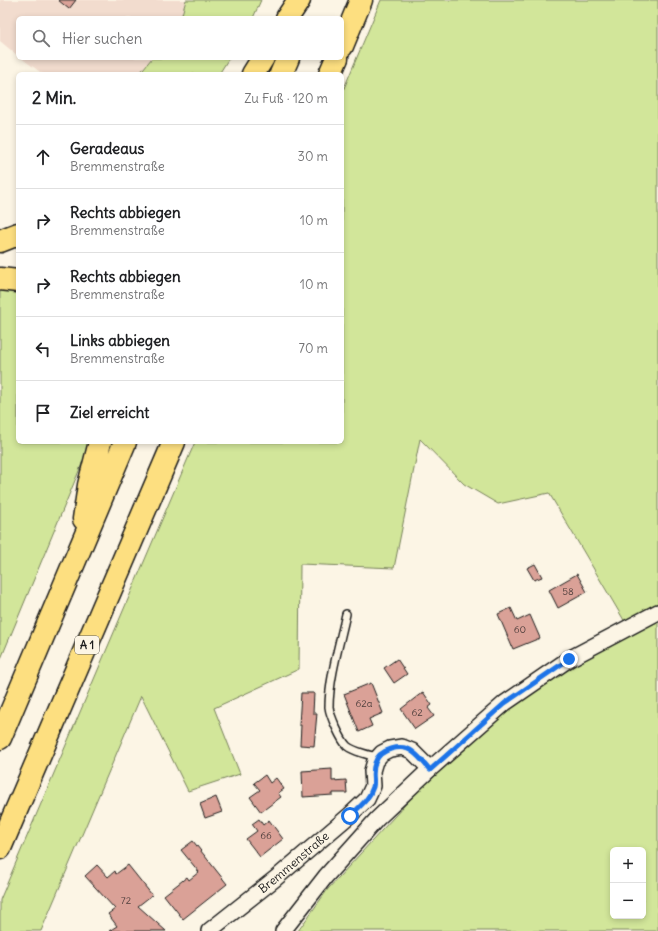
<!DOCTYPE html>
<html lang="de">
<meta charset="utf-8">
<style>
body{margin:0;font-family:Delius,sans-serif;background:#f6f6f6;color:#202124}
.controls{position:absolute;right:12px;bottom:12px;display:grid;overflow:hidden;border-radius:6px;box-shadow:0 2px 6px #0003}
.controls button{width:36px;height:36px;display:grid;place-items:center;padding:0;border:0;border-bottom:1px solid #e0e0e0;background:#fff;color:#202124;font:20px sans-serif}
.stop{position:absolute;width:12px;height:12px;margin:-9px;border:3px solid #1a73e8;border-radius:50%;background:#fff}
.stop.end{background:#1a73e8;border-color:#fff;box-shadow:0 1px 4px #0008}
.list{margin:0;padding:0;list-style:none}
h2{display:flex;justify-content:space-between;align-items:center;height:52px;margin:0;padding:0 16px;font-size:17px}
h2 small{font-size:13px;font-weight:400;color:#757577}
.list li{display:grid;grid-template-columns:26px 1fr auto;gap:12px;align-items:center;box-sizing:border-box;height:64px;padding:0 16px;border-top:1px solid #e0e0e0}
.list b{display:block;font-size:15px;white-space:nowrap}
.list p{margin:0;font-size:13px;white-space:nowrap;color:#757577}
.list em{font-size:13px;font-style:normal;color:#757577}
.icon{flex:none;width:22px;height:22px;fill:none;stroke:currentColor;stroke-width:2;stroke-linecap:round;stroke-linejoin:round}
.map{position:relative;flex:none;width:658px;height:931px;overflow:hidden}
.search{position:absolute;background:#fff;box-shadow:0 2px 6px #0003;left:16px;top:16px;width:328px;height:44px;display:flex;align-items:center;gap:10px;box-sizing:border-box;padding:0 14px;border-radius:6px;color:#757577;font-size:15px}
.panel{position:absolute;background:#fff;box-shadow:0 2px 6px #0003;left:16px;top:72px;width:328px;height:372px;border-radius:6px}
.map>svg:first-child{display:block}
.built{fill:#f2dcce}
.green{fill:#d2e69a;stroke:#77815b;fill-rule:evenodd}
.building{fill:#daa197;stroke:#1c1c1c}
.lines{fill:none;stroke-linecap:round;stroke-linejoin:round}
.service-casing{stroke:#1c1c1c;stroke-width:10}
.minor-casing{stroke:#1c1c1c;stroke-width:18}
.motorway-casing{stroke:#1c1c1c;stroke-width:25}
.service{stroke:#fcf5e5;stroke-width:7}
.minor{stroke:#fcf5e5;stroke-width:15}
.motorway{stroke:#fddf80;stroke-width:22}
.route{stroke:#1a73e8;stroke-width:5}
.labels{text-anchor:middle;stroke-width:3;stroke-linejoin:round;paint-order:stroke}
.number-label{font-size:10px;fill:#4c3d3b}
.shield{fill:#fcf5e5;stroke:#5f5d58;stroke-width:1}
.shield-label{font-size:11px;font-weight:bold;fill:#1c1c1c}
.street-label{font-size:12px;fill:#1c1c1c;stroke:#fcf5e5}
</style>
<div class="map">
<svg width="658" height="931" viewBox="0 0 658 931">
<rect width="100%" height="100%" fill="#fcf5e5"/>
<filter id="ink" filterUnits="userSpaceOnUse"><feTurbulence type="fractalNoise" baseFrequency=".025" numOctaves="2"/><feDisplacementMap in="SourceGraphic" scale="8" xChannelSelector="R" yChannelSelector="G"/><feConvolveMatrix kernelMatrix="1 2 1 2 8 2 1 2 1" color-interpolation-filters="sRGB"/></filter>
<g filter="url(#ink)">
<path class="built" d="M0,0h186l-5,18h-163v38l-18,-15z
M21,58h131l-13,16h-96z"/>
<path class="green" d="M186,0h75l-8,18h-72z
M381,0h277v606l-33,16 -76,-129 -51,11 -34,-20 -44,-45 -26,129 -94,-4 -1,105 -85,39 26,66 -52,17 -47,-95 -100,235h-41v-31l195,-458h147v-349z
M152,58h77l-10,16h-80z
M0,288l18,1v153h73l-91,219z
M658,618v313h-360l30,-42 87,-95 91,-84 63,-43zM613,850h30v66h-30z"/>
<path class="building" d="M58,0h18l-7,9z
M535,564l7,13 -8,3 -7,-12z
M577,574l10,18 -29,16 -9,-18z
M511,608l6,13 13,-6 10,23 -27,11 -15,-35z
M397,659l10,15 -13,9 -10,-15z
M371,683l12,30 -14,6 3,7 -13,6 -15,-38z
M423,692l9,13 -4,3 6,8 -19,13 -14,-20z
M301,693h13l-1,20h4l-3,33 -14,-1 1,-20h-2z
M332,769v12l14,-1 1,13h-14v2l-30,2 -1,-26z
M265,775l5,8 6,-5 8,11 -6,4 3,4 -20,15 -11,-15 10,-7 -6,-7z
M216,797l6,15 -17,6 -5,-14z
M259,819l4,6 6,-5 14,19 -23,18 -14,-18 11,-8 -5,-7z
M193,841l34,43 -44,35 -19,-24 23,-18 2,3 10,-8 -18,-22z
M97,865l11,12 7,-6 1,3 12,-9 24,30 -14,11 28,25h-57l8,-5 -9,-12 7,-5 -30,-33z"/>
<g class="lines">
<g class="service-casing">
<path id="service" d="M346,614c-6,28 -17,64 -17,93 1,9 12,33 18,39 6,5 24,10 32,11"/>
</g>
<g class="minor-casing">
<g id="minor">
<path id="s1" d="M209,931l67,-53 74,-63 17,-16 6,-13 -1,-15 3,-10 7,-8 8,-4 12,-2 10,4 18,18"/>
<path d="M283,931l43,-55 51,-57 53,-50 75,-66 64,-44 89,-47"/>
</g>
</g>
<g class="motorway-casing">
<path id="motorway" d="M287,18l12,-18
M342,46l19,-46
M253,74l10,-16
M281,74l7,-16
M330,74l7,-16
M0,241l18,-7
M0,279l18,2
M84,519l5,-34 11,-43
M0,738l125,-296
M0,848l174,-406"/>
</g>
<use href="#service" class="service"/>
<use href="#minor" class="minor"/>
<use href="#motorway" class="motorway"/>
</g>
</g>
<g class="lines" filter="url(#ink)">
<path class="route" d="M350,816c9,-9 19,-16 23,-29 2,-7 -2,-14 2,-24 4,-14 27,-20 38,-11 7,5 12,12 17,18l75,-67 64,-44"/>
</g>
<g class="labels">
<g class="number-label">
<text x="568" y="595">58</text>
<text x="520" y="633">60</text>
<text x="364" y="707">62a</text>
<text x="417" y="716">62</text>
<text x="266" y="839">66</text>
<text x="126" y="904">72</text>
</g>
<rect class="shield" x="75" y="636" width="24" height="18" rx="3"/>
<g class="shield-label">
<text x="87" y="649">A 1</text>
</g>
<g class="street-label">
<text dy="4" stroke="none"><textPath href="#s1" startOffset="109">Bremmenstraße</textPath></text>
</g>
</g>
</svg>
<div class="controls">
<button>+</button>
<button>−</button>
</div>
<div class="stop" style="left:350px;top:816px"></div>
<div class="stop end" style="left:569px;top:659px"></div>
<div class="search"><svg class="icon" aria-label="search" viewBox="0 0 24 24"><circle cx="10" cy="10" r="6"/><path d="M15 15l6 6"/></svg>Hier suchen</div>
<section class="panel">
<h2>2 Min.<small>Zu Fuß · 120 m</small></h2>
<ul class="list">
<li><svg class="icon" aria-label="ahead" viewBox="0 0 24 24"><path d="M12 20V5M6 11l6-6 6 6"/></svg><div><b>Geradeaus</b><p>Bremmenstraße</p></div><em>30 m</em></li>
<li><svg class="icon" aria-label="right" viewBox="0 0 24 24"><path d="M7 20v-9h11M14 6l5 5-5 5"/></svg><div><b>Rechts abbiegen</b><p>Bremmenstraße</p></div><em>10 m</em></li>
<li><svg class="icon" aria-label="right" viewBox="0 0 24 24"><path d="M7 20v-9h11M14 6l5 5-5 5"/></svg><div><b>Rechts abbiegen</b><p>Bremmenstraße</p></div><em>10 m</em></li>
<li><svg class="icon" aria-label="left" viewBox="0 0 24 24"><path d="M17 20v-9H6M10 6l-5 5 5 5"/></svg><div><b>Links abbiegen</b><p>Bremmenstraße</p></div><em>70 m</em></li>
<li><svg class="icon" aria-label="arrive" viewBox="0 0 24 24"><path d="M6 21V4h12l-3 4 3 4H6"/></svg><div><b>Ziel erreicht</b></div></li>
</ul>
</section>
</div>
